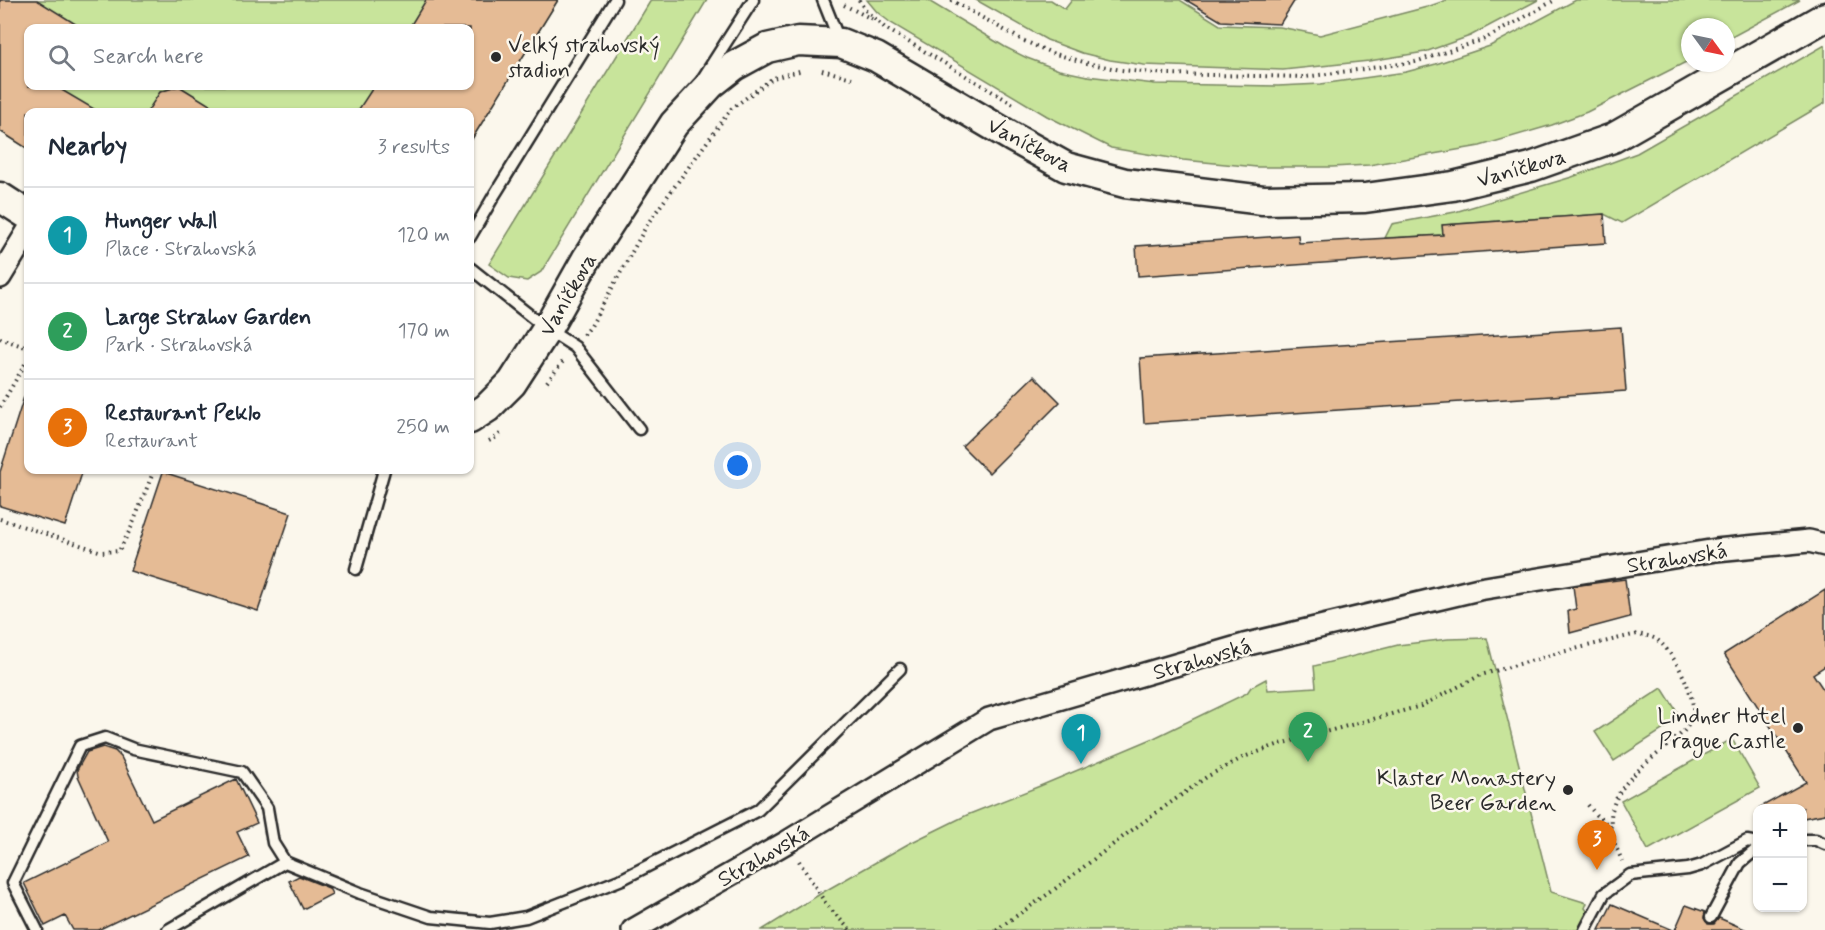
<!DOCTYPE html>
<meta charset="utf-8">
<style>
body{margin:0;font-family:Mynerve,sans-serif;background:#f2f2f3;color:#1f2937}
.controls{position:absolute;right:18px;bottom:18px;display:grid;overflow:hidden;border-radius:12px;box-shadow:0 2px 4px #0004}
.controls button{width:54px;height:54px;display:grid;place-items:center;padding:0;border:0;border-bottom:2px solid #e0e1e3;background:#fff;color:#1f2937;font:30px sans-serif}
.compass{position:absolute;left:1681px;top:18px;width:54px;height:54px;border-radius:50%;background:#fff;box-shadow:0 2px 4px #0004;rotate:123deg}
.you{position:absolute;left:738px;top:466px;width:21px;height:21px;margin:-15px;border:4px solid #fff;border-radius:50%;background:#1a73e8;box-shadow:0 0 0 9px #1a73e833}
.badge{display:grid;place-items:center;width:39px;height:39px;border-radius:50%;background:#2b2b2b;color:#fff;font-size:20px;font-weight:700}
.pin{position:absolute;translate:-50% -50px;filter:drop-shadow(0 2px 3px #0008)}
.pin::after{content:'';position:absolute;top:32px;width:21px;height:18px;background:inherit;clip-path:polygon(0 0,100% 0,50% 100%)}
.list{margin:0;padding:0;list-style:none}
h2{display:flex;justify-content:space-between;align-items:center;height:78px;margin:0;padding:0 24px;font-size:26px}
h2 small{font-size:20px;font-weight:400;color:#747a83}
.list li{display:grid;grid-template-columns:39px 1fr auto;gap:18px;align-items:center;box-sizing:border-box;height:96px;padding:0 24px;border-top:2px solid #e0e1e3}
.list b{display:block;font-size:22px;white-space:nowrap}
.list p{margin:0;font-size:20px;white-space:nowrap;color:#747a83}
.list em{font-size:20px;font-style:normal;color:#747a83}
.icon{flex:none;width:33px;height:33px;fill:none;stroke:currentColor;stroke-width:2;stroke-linecap:round;stroke-linejoin:round}
.map{position:relative;flex:none;width:1825px;height:930px;overflow:hidden}
.search{position:absolute;background:#fff;box-shadow:0 2px 4px #0004;left:24px;top:24px;width:450px;height:66px;display:flex;align-items:center;gap:15px;box-sizing:border-box;padding:0 21px;border-radius:12px;color:#747a83;font-size:22px}
.panel{position:absolute;background:#fff;box-shadow:0 2px 4px #0004;left:24px;top:108px;width:450px;height:366px;border-radius:12px}
.map>svg:first-child{display:block}
.green{fill:#c8e49b;stroke:#7a8863;stroke-width:1.5;fill-rule:evenodd}
.building{fill:#e5bb95;stroke:#2b2b2b;stroke-width:1.5}
.lines{fill:none;stroke-linecap:round;stroke-linejoin:round}
.service-casing{stroke:#2b2b2b;stroke-width:15}
.minor-casing{stroke:#2b2b2b;stroke-width:26}
.secondary-casing{stroke:#2b2b2b;stroke-width:33}
.path{stroke:#2b2b2b;stroke-width:4;stroke-dasharray:1.5 4.5;stroke-linecap:butt}
.service{stroke:#fbf7ec;stroke-width:10}
.minor{stroke:#fbf7ec;stroke-width:21}
.secondary{stroke:#fbf7ec;stroke-width:28}
.poi-dot{fill:#2b2b2b;stroke:#fbf7ec;stroke-width:2}
.labels{text-anchor:middle;stroke-width:5;stroke-linejoin:round;paint-order:stroke}
.poi-label{font-size:22px;fill:#2b2b2b;stroke:#fbf7ec;text-anchor:end}
.street-label{font-size:22px;fill:#2b2b2b;stroke:#fbf7ec}
</style>
<div class="map">
<svg width="1825" height="930" viewBox="0 0 1825 930">
<rect width="100%" height="100%" fill="#fbf7ec"/>
<filter id="ink" filterUnits="userSpaceOnUse"><feTurbulence type="fractalNoise" baseFrequency=".0167" numOctaves="2"/><feDisplacementMap in="SourceGraphic" scale="12" xChannelSelector="R" yChannelSelector="G"/><feConvolveMatrix kernelMatrix="1 2 1 2 8 2 1 2 1" color-interpolation-filters="sRGB"/></filter>
<g filter="url(#ink)">
<path class="green" d="M0,0h558l-88,142v-30h-442v37l-28,-18zM28,28h442v58h-442z
M651,0h56l-166,272 -14,9 -18,-3 -20,-14z
M867,0h60l78,47 22,11 32,12 28,6 68,8 123,2 43,-2 85,-12 30,-8 54,-18 86,-46h224l-74,40v-13h-36v33l-103,52 -35,13 -72,21 -111,19 -37,2h-75l-74,-7 -72,-12 -64,-32 -156,-93 -14,-11z
M976,0h75l14,9 7,-9h108l40,25 60,2 40,8 107,-28 20,-7h91l-68,36 -45,16 -56,9 -86,9 -139,-5 -34,-5 -28,-7 -35,-13z
M1825,45v58l-203,120 -18,-9 -161,11v10l-58,3 7,-14 63,-12 117,-35 65,-24z
M1487,638l64,254 36,11 -2,5 4,5 -10,17h-817l63,-39 83,-47 59,-29 73,-29 114,-48 93,-45 4,-6 15,-8 2,11 48,-3 -2,-21 84,-21 50,-6z
M1662,688l19,30 -67,43 -19,-29z
M1732,739l28,49 -112,62 -27,-49z"/>
<path class="building" d="M0,0h37l45,28h-54v58h27l44,26h-71v37l-28,-18z
M426,0h132l-88,142v-30h-113l17,-26h96v-58h-61z
M1186,0h109l-15,24 -59,-3z
M179,86l42,26h-74l13,-20z
M1604,214l2,29 -468,33 -2,-30 162,-11 1,8 144,-8 -1,-10z
M1621,327l5,64 -482,32 -4,-65z
M1034,376l26,26 -71,71 -27,-27z
M24,397h4v73h55l-18,56 -65,-20v-34z
M163,472l128,41 -33,98 -128,-40z
M1625,579l5,38 -60,16 -2,-22 8,-2 -3,-23z
M1825,590v76l-12,8 12,18v122l-22,4v-10h-44l47,-26 -82,-128z
M103,747l12,4 6,6 31,63 84,-41 21,44 -20,9 12,25 -151,73h-25l-8,-14 -20,10 -21,-43 84,-41 -30,-66 -1,-6 10,-18z
M299,876l30,12 3,6 -29,15 -14,-28z
M1612,904l61,26h-74z
M1686,905l19,7 -1,6 4,6h6l5,-6 28,12h-72z"/>
<g class="lines">
<g class="service-casing">
<path id="service" d="M823,0l16,40
M703,78l50,-78
M470,237l25,-43 120,-194
M470,268l77,61 28,18 64,82
M356,569l28,-99
M1802,840h14l9,4
M1711,917l29,-54 18,-15
M37,930l-24,-47 67,-137 25,-8 28,11 109,23 25,36 6,35 12,19
M168,930l117,-68 75,31 71,24 59,6 36,-6 96,-38 136,-69 142,-141
M1585,930l19,-36 26,-19 58,-6 14,-4 45,-24 11,2"/>
</g>
<g class="minor-casing">
<path id="minor" d="M0,277l28,-46
M633,930l154,-88 202,-123 255,-74 235,-56 237,-39 93,-9 16,4"/>
</g>
<g class="secondary-casing">
<path id="secondary" d="M0,197l28,18
M470,419l17,-11 25,-25 35,-54 40,-71 87,-134 37,-40 23,-18 33,-18 31,-7 43,2 35,14 136,80 54,30 59,16 138,17 102,-2 88,-12 78,-19 82,-29 212,-121"/>
</g>
<path class="path" d="M859,0l6,10 20,18 130,77
M951,0l71,40 30,13 35,10 34,7 45,4 139,3 110,-15 70,-23 70,-39
M844,5l28,14
M822,70l30,8
M584,335l7,-9 57,-103 83,-114 42,-31 30,-8
M0,338l28,10
M547,382l18,-23
M0,407l28,-48
M489,441l8,-4 5,-5
M0,519l102,33 17,-1 13,-25 22,-56
M1588,805l8,10 15,12
M799,861l27,43 24,26
M996,930l55,-38 77,-59 80,-57 36,-19 33,-12 144,-39 60,-31 77,-22 79,-19c7,1 13,2 19,5 16,10 40,55 37,75 -1,6 -5,12 -9,17 -30,30 -82,54 -72,104 2,9 7,18 10,26"/>
<use href="#service" class="service"/>
<use href="#minor" class="minor"/>
<use href="#secondary" class="secondary"/>
</g>
</g>
<g class="poi-dot">
<circle cx="496" cy="57" r="6"/>
<circle cx="1798" cy="728" r="6"/>
<circle cx="1568" cy="790" r="6"/>
</g>
<g class="labels">
<g class="poi-label">
<text x="508" y="52" text-anchor="start">Velký strahovský<tspan x="508" dy="25">stadion</tspan></text>
<text x="1786" y="723">Lindner Hotel<tspan x="1786" dy="25">Prague Castle</tspan></text>
<text x="1556" y="785">Klaster Monastery<tspan x="1556" dy="25">Beer Garden</tspan></text>
</g>
<g class="street-label">
<text transform="translate(1030 144) rotate(28)" y="8">Vaníčkova</text>
<text transform="translate(1521 167) rotate(-16)" y="8">Vaníčkova</text>
<text transform="translate(567 294) rotate(-60)" y="8">Vaníčkova</text>
<text transform="translate(1677 557) rotate(-9)" y="8">Strahovská</text>
<text transform="translate(1202 658) rotate(-16)" y="8">Strahovská</text>
<text transform="translate(763 855) rotate(-30)" y="8">Strahovská</text>
</g>
</g>
</svg>
<div class="controls">
<button>+</button>
<button>−</button>
</div>
<svg class="compass" viewBox="-18 -18 36 36"><path d="M0-13l5 13h-10z" fill="#e53935"/><path d="M0 13l5-13h-10z" fill="#747a83"/></svg>
<div class="you"></div>
<div class="pin badge" style="left:1081px;top:764px;background:#0f9aa8">1</div>
<div class="pin badge" style="left:1308px;top:762px;background:#2e9e5b">2</div>
<div class="pin badge" style="left:1597px;top:870px;background:#e8710a">3</div>
<div class="search"><svg class="icon" aria-label="search" viewBox="0 0 24 24"><circle cx="10" cy="10" r="6"/><path d="M15 15l6 6"/></svg>Search here</div>
<section class="panel">
<h2>Nearby<small>3 results</small></h2>
<ul class="list">
<li><span class="badge" style="background:#0f9aa8">1</span><div><b>Hunger Wall</b><p>Place · Strahovská</p></div><em>120 m</em></li>
<li><span class="badge" style="background:#2e9e5b">2</span><div><b>Large Strahov Garden</b><p>Park · Strahovská</p></div><em>170 m</em></li>
<li><span class="badge" style="background:#e8710a">3</span><div><b>Restaurant Peklo</b><p>Restaurant</p></div><em>250 m</em></li>
</ul>
</section>
</div>
